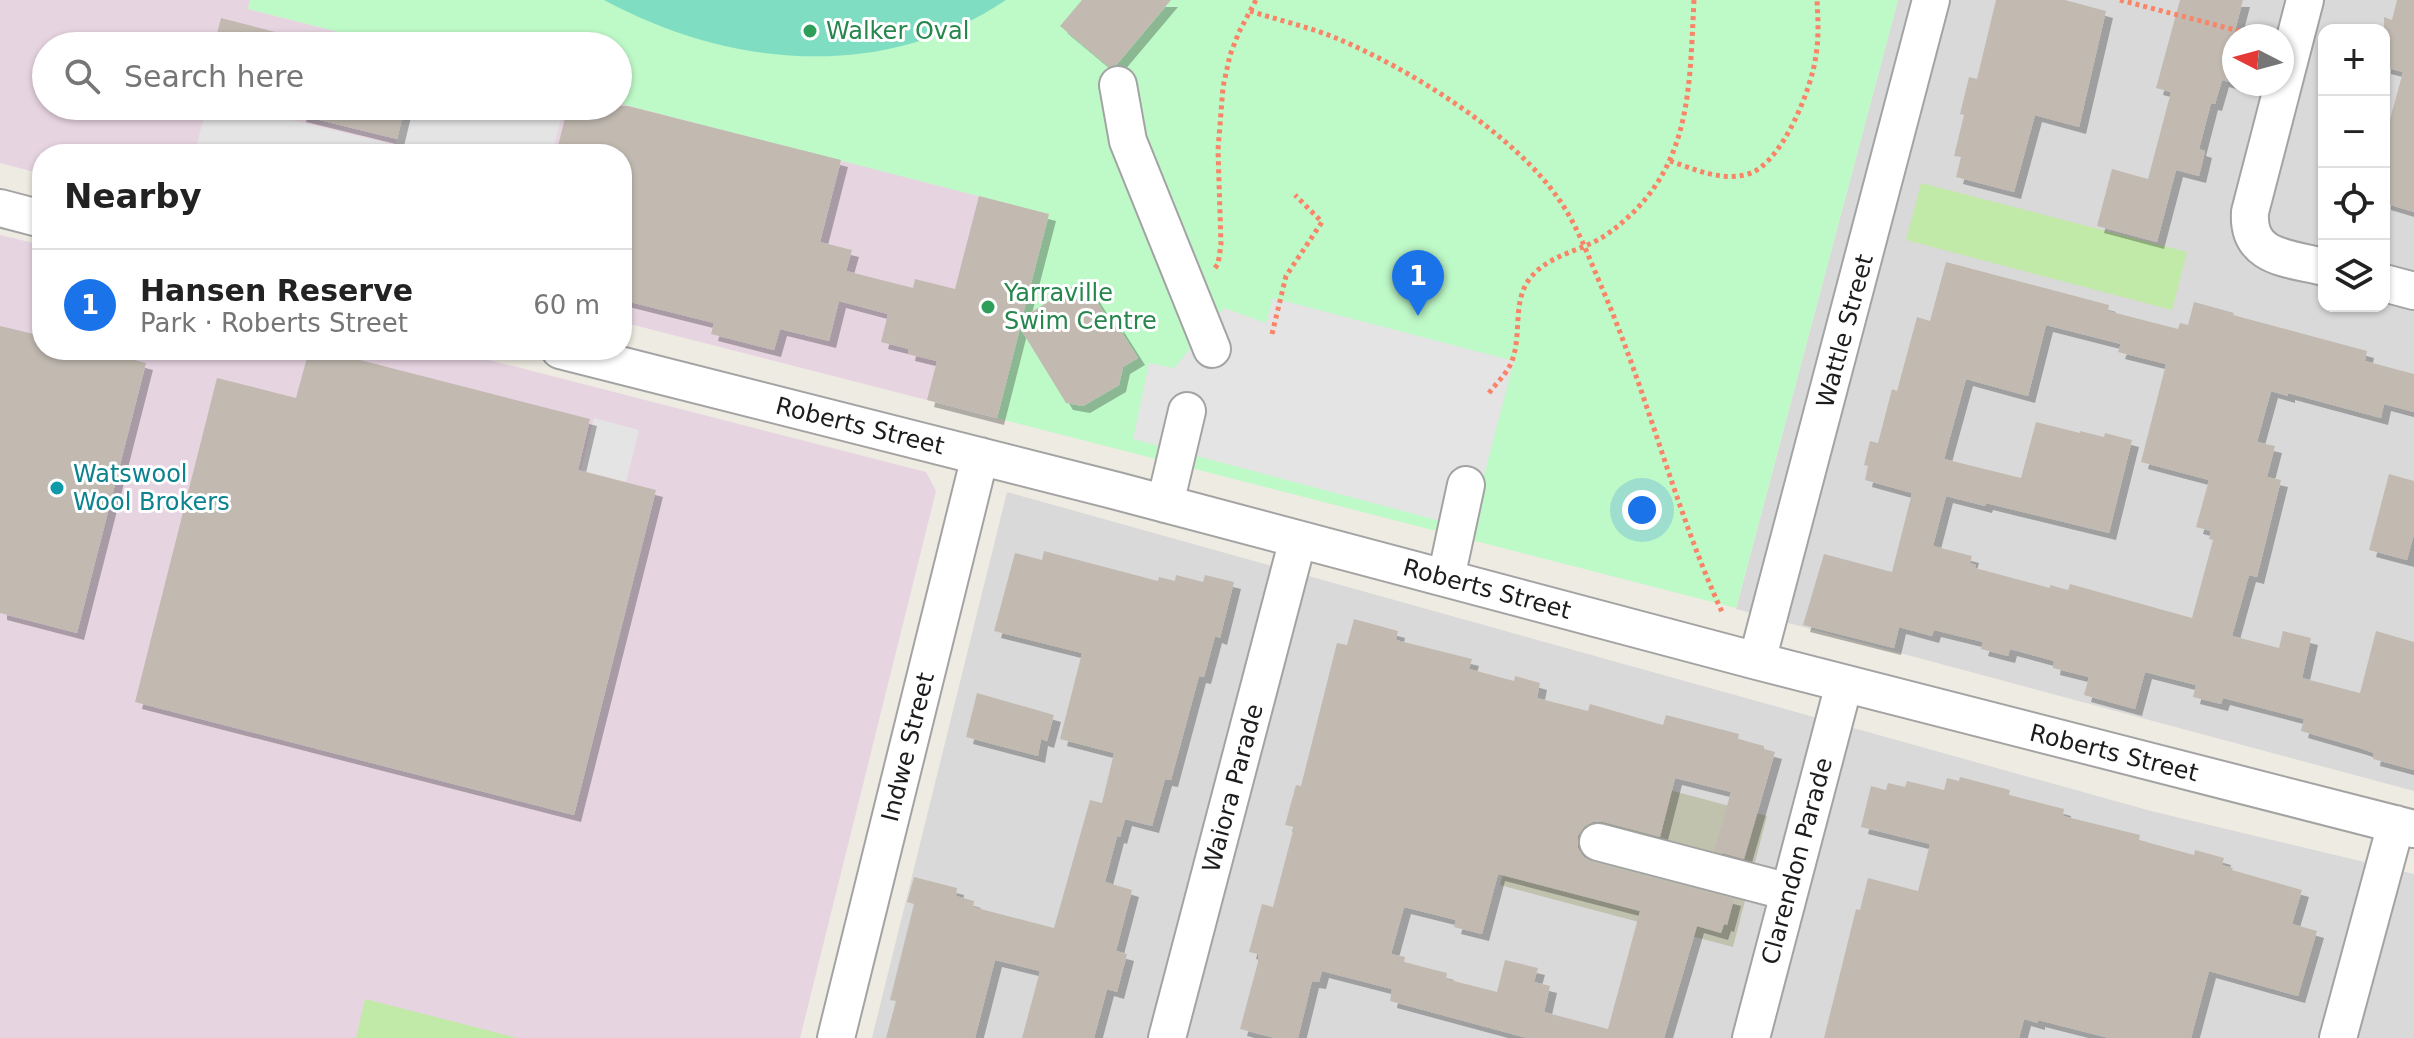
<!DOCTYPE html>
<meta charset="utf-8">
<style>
body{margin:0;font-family:"DejaVu Sans",sans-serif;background:#f2f2f2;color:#222}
.controls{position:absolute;right:24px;top:24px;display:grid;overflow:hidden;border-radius:16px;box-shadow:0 2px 6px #0004}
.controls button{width:72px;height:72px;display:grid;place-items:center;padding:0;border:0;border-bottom:2px solid #e0e0e0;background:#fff;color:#222;font:40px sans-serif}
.compass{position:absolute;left:2222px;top:24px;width:72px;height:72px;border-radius:50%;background:#fff;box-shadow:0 2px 6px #0004;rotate:276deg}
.you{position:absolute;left:1642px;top:510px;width:28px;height:28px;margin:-20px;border:6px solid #fff;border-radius:50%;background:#1a73e8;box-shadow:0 0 0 12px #1a73e833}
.badge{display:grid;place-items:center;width:52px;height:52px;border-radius:50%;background:#1a73e8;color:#fff;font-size:26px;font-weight:700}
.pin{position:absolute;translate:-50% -66px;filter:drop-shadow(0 2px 4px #0008)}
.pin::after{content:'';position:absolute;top:42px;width:28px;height:24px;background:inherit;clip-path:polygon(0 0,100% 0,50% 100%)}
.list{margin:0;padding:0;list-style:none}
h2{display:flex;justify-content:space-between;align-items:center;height:104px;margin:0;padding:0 32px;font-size:34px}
h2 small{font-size:26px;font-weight:400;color:#767676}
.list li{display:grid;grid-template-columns:52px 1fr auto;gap:24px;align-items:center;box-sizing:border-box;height:112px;padding:0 32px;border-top:2px solid #e0e0e0}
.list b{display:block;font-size:30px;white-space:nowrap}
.list p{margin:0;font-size:26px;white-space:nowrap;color:#767676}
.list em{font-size:26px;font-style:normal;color:#767676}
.icon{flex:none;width:44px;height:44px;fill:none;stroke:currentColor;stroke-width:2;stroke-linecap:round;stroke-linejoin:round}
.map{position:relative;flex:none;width:2414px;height:1038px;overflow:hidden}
.search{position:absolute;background:#fff;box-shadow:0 2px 6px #0004;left:32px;top:32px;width:600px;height:88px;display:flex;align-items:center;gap:20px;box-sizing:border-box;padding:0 28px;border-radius:44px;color:#767676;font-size:30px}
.panel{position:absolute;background:#fff;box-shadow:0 2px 6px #0004;left:32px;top:144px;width:600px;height:216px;border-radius:32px}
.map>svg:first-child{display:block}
.residential{fill:#dad9d9;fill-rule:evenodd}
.industrial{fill:#e7d4e1}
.construction{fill:#c0c2ae}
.grass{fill:#c1e9a7}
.park{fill:#bef9c8}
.pitch{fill:#7fddc2}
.parking{fill:#e4e4e4}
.building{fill:#c2bab1;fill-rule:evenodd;filter:url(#shadow)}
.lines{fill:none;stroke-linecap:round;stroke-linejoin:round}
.minor-casing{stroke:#a3a3a3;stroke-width:40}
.path{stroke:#f98467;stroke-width:5;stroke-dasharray:4 4;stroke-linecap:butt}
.minor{stroke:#fff;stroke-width:36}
.leisure-dot{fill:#2e9e5b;stroke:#fff;stroke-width:3}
.culture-dot{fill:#0f9aa8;stroke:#fff;stroke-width:3}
.labels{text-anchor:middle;stroke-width:6;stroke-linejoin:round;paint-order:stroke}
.leisure-label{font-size:24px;fill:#27864d;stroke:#fff;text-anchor:start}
.street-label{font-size:24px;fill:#1c1c1c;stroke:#fff}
.culture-label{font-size:24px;fill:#0d838f;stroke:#fff;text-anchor:start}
</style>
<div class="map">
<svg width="2414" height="1038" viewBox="0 0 2414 1038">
<defs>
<filter id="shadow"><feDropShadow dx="7" dy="7" stdDeviation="0" flood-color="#0004"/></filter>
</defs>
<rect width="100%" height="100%" fill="#eeebe2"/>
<path class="residential" d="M1898,0h516v791l-678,-182zM2324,30h60v276h-60zM2234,36h48v48h-48z
M1007,492l1144,319 263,63v164h-1542z"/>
<path class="industrial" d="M0,0h250l-2,9 146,37h-348v60h572v-3l431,111 -52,204 -375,-96v-168h-580v20l-42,-11z
M0,235l42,10v105h408l476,122 10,19 -136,547h-800z"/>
<path class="construction" d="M1534,754l233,62 -34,131 -233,-62z"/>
<path class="grass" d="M1921,183l266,69 -15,58 -266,-70z
M365,999l153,39h-162z"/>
<path class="park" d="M250,0h1648l-162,608 -739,-190 51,-204 -430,-111v-57h-224l-146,-37z"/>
<path class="pitch" d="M604,0h402c-123,82 -276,68 -402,0z"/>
<path class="parking" d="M235,106l160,39 10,-39h122v4l34,9 -9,35h-358l13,-47 26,6z
M1273,298l241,63 -44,168 -337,-90 16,-76 25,5 50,-60 42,15z
M594,418l45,12 -13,52 -45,-12z"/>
<path class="building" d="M1082,0h89l-54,64 -8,3 -49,-41z
M1996,0h69l41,11 -27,116 -44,-12 -21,77 -58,-15 5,-20 -7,-1 10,-41 -4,-1 9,-37 8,2z
M2180,0h63l-15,57 6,1 -5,24 -7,-2 -7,24 -4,-1 -12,46 6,2 -6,25 -23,-6 -19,72 -60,-16 15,-57 36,10 23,-87 -15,-4z
M2397,0h17v212l-30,-9v-62l19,-69 -19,-5v-50l8,3z
M221,18l74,19 -1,9h-80z
M301,106h104l-8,33 -98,-24z
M568,106h60l213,54 -21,82 32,8 -6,21 67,17 2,-9 40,10 24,-93 70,18 -27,104 61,-38 30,47 4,-2 21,33 -15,9 -4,18 -36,21 -17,-3 -46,-75 -23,90 -70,-18 10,-39 -29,-7 1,-5 -28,-7 7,-28 -49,-13 -10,40 -49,-12 -6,21 -63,-16 3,-11 -92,-23v-146h-66z
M1946,262l163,43 -1,6 70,18 2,-6 8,2 6,-23 40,11 -1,2 134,36 -2,10 49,13v38l-30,-8 -3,14 -93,-25v3l-17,-5 -14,51 18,4 -8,31 14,3 -24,97 -8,-2 -17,61 47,12 4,-17 28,7 -9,40 58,15 16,-62 38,11v128l-41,-11 1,-6 -14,-5 -59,-17 3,-12 -81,-21 -2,6 -28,-7 3,-12 -51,-13 -10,37 -51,-14 5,-18 -36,-9 1,-7 -44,-12 -2,7 -27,-7 2,-7 -49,-12 -2,6 -33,-9 -5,21 -91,-23 21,-71 68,18 20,-79 -47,-13 3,-14 -4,-1 6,-24 8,2 14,-54 5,2 20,-74 13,4zM2046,325l75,19 -3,8 48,12 -25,98 68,18 -13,47 15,4 -2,8 4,1 -21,78 -122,-34 -2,6 -18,-5v3l-75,-20 1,-3 -6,-2 2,-7 -39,-10 13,-50 39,10 1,-3 123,30 23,-93 -27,-7 -1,4 -24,-6v2l-44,-11 -15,56 -77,-19 22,-80 62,17z
M0,326l42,10v14h54l50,13 -69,270 -77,-20z
M309,350h12l269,69 -12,51 78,20 -82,325 -439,-113 82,-324 79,20z
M2389,474l25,7v53l-7,26 -38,-10z
M1044,551l114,30 1,-4 16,4 1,-6 27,7 2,-7 29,7 -14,56 -5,-2 -11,41 -5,-1 -28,104 -6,-1 -13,47 -27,-7 -5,18 -3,-1 -12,46 27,8 -16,61 11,3 -10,38 -10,-3 -13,49h-72l18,-67 -45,-11 -20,78h-89l10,-37 -6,-1 24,-96 -7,-2 7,-25 43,11 -1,8 18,5 -1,6 81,21 36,-128 12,3 12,-50 -54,-14 22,-86 -88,-22 21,-78 27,7z
M1354,619l44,12 -2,9 76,19 -3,10 45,12 1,-5 25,7 -3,15 51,13 2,-7 73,21 3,-10 73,19 -1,5 26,7v3l11,3 -31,107 -30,-8 17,-59 -56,-14 -15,59 -57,-15h-10l-9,5 -6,9v12l6,9 9,5 141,37 -7,26 -3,-1 -3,9 -24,-7 -33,112h-137l-137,-37 2,-12 -70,-18 -3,11 -7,-1 -14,57h-23l-35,-9 18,-67v-8l-9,-2 13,-48 11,3 21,-80 -9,-2 11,-40 5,1 36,-143 10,2zM1498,874l142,37 -32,118 -64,-17 6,-26 -16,-4 4,-14 -33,-8 -8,32 -51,-13 1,-6 -43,-11 1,-5 -14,-3 13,-47 52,13 -2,7 28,7z
M977,693l77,22 -7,26 -6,-2 -3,17 -72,-19z
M1960,777l50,13 -1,5 55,14 -1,7 77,19 -1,5 55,15 1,-5 29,8 -2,7 11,3 -1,2 70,20 -10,34 25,7 -19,65 -89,-25 -18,67h-82l-71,-18v3l-14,-4 -5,19h-195l32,-129 4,1 8,-32 50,13 12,-47 -69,-17 10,-41 15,4 2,-7 17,4 2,-6 37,9 3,-12 12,3z"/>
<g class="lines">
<g class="minor-casing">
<path id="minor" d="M2305,0l-55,212c-3,47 39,46 74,55
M1118,85l10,56 84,208
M0,208l42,11
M2384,283l30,8
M560,350l557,141 640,170 657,168
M1165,504l22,-93
M1446,578l20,-93
M1757,661l174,-661
M1598,842l191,50
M836,1038l144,-582
M1167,1038l131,-499
M1751,1038l93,-354
M2338,1038l58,-214"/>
</g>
<path class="path" d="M2120,0l138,36
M1250,11c28,9 59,16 86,27 74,31 179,96 224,163 18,26 29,57 42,87 46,106 72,219 120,324
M1670,161c24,8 52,21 78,13 34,-10 64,-86 68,-119 3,-18 2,-37 1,-55
M1215,268l3,-4 3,-19 -3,-95 5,-63 7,-32 9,-23 17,-32
M1272,334l14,-58 36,-54 -27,-27
M1489,393c6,-8 14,-16 19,-24 16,-26 3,-63 20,-88 19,-27 53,-29 78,-46 86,-61 83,-141 88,-235"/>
<use href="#minor" class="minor"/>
</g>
<g class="leisure-dot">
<circle cx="810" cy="31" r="8"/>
<circle cx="988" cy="307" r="8"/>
</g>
<circle class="culture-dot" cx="57" cy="488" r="8"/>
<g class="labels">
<g class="leisure-label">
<text x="826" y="39">Walker Oval</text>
<text x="1004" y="301">Yarraville<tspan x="1004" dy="28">Swim Centre</tspan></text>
</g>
<g class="street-label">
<text transform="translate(1845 331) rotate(-75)" y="8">Wattle Street</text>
<text transform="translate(860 426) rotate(14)" y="8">Roberts Street</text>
<text transform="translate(1487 589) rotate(15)" y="8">Roberts Street</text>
<text transform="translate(908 747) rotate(-76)" y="8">Indwe Street</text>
<text transform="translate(2114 753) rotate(14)" y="8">Roberts Street</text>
<text transform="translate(1233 788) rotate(-75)" y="8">Waiora Parade</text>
<text transform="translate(1797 861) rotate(-75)" y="8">Clarendon Parade</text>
</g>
<g class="culture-label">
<text x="73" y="482">Watswool<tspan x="73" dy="28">Wool Brokers</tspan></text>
</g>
</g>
</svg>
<div class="controls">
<button>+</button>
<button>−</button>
<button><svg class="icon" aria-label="locate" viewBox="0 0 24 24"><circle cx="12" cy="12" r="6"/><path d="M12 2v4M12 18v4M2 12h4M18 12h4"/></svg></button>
<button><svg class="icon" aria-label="layers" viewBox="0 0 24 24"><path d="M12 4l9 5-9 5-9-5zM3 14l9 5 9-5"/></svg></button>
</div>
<svg class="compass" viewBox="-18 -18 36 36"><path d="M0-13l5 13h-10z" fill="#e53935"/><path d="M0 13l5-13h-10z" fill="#767676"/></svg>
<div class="you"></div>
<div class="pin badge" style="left:1418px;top:316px">1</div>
<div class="search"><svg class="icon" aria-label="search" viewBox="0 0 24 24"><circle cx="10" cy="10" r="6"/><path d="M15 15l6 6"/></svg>Search here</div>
<section class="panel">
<h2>Nearby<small></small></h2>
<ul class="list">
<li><span class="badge">1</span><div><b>Hansen Reserve</b><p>Park · Roberts Street</p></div><em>60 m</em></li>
</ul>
</section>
</div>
